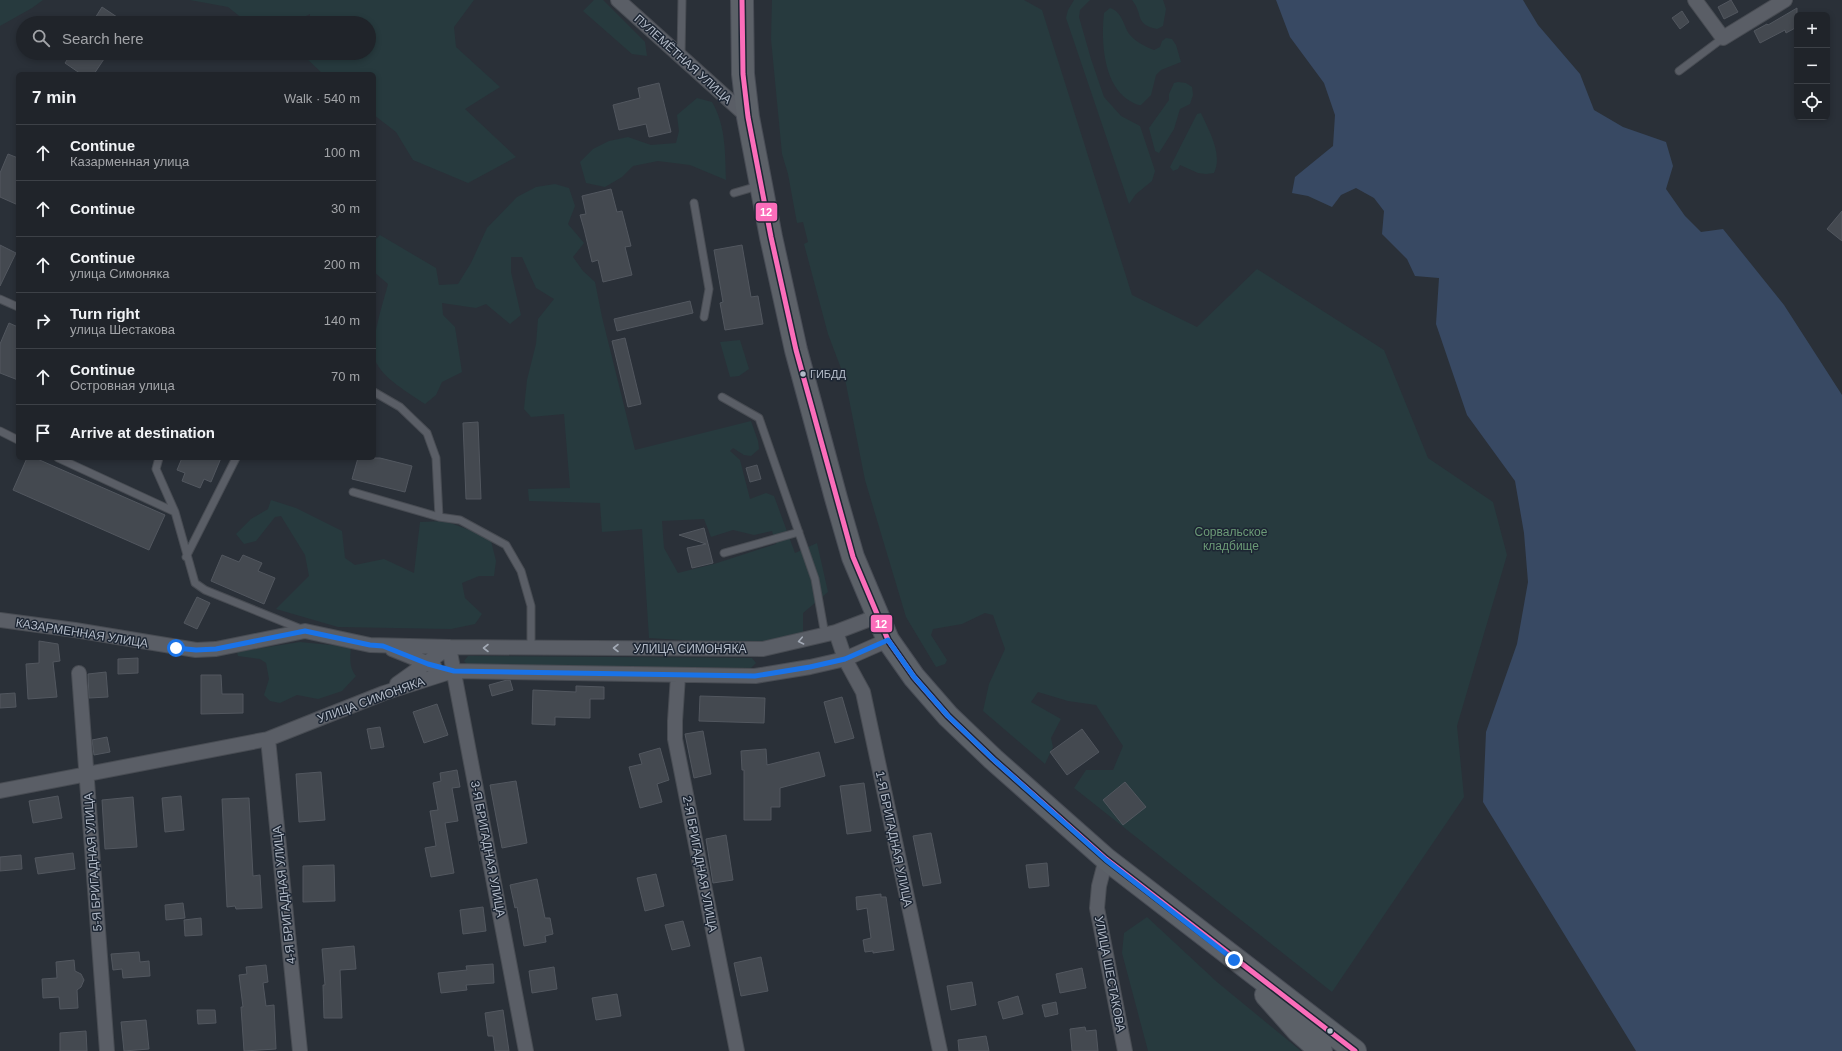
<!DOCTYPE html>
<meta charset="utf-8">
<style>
body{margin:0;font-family:Helvetica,sans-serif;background:#2d3036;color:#f1f3f6}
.controls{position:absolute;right:12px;top:12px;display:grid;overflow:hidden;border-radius:6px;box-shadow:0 2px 6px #0003}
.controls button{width:36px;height:36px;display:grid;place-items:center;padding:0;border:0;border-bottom:1px solid #3d4147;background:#20242a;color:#f1f3f6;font:20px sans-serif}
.stop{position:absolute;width:12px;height:12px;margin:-9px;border:3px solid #1a73e8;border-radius:50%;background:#fff}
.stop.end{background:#1a73e8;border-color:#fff;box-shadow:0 1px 4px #0008}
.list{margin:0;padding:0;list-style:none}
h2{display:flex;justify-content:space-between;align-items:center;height:52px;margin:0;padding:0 16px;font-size:17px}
h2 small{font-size:13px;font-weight:400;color:#a2a4a8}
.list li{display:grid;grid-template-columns:26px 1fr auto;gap:12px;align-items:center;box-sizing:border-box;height:56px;padding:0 16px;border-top:1px solid #3d4147}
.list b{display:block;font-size:15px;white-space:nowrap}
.list p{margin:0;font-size:13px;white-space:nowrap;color:#a2a4a8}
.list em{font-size:13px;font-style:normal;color:#a2a4a8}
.icon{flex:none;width:22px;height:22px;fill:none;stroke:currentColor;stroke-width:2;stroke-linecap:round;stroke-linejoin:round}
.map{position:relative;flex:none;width:1842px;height:1051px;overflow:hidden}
.search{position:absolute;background:#20242a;box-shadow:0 2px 6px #0003;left:16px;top:16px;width:360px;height:44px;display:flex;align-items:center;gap:10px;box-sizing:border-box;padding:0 14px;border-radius:22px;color:#a2a4a8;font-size:15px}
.panel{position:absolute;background:#20242a;box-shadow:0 2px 6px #0003;left:16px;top:72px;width:360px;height:388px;border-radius:6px}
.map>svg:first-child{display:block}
.green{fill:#273a3e;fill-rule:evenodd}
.water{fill:#384963}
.building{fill:#444950;stroke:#52575f}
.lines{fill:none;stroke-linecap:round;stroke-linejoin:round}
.lane-casing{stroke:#484c53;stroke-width:9}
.street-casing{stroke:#484c53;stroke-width:16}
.primary-casing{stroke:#484c55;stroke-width:24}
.lane{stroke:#5a5e66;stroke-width:7}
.street{stroke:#5a5e66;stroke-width:14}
.primary{stroke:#5c6168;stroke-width:22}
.bus-1-casing{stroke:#1d2633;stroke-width:8}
.bus-1{stroke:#fb6dba;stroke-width:5}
.oneway{stroke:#a2a9b5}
.route{stroke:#1a73e8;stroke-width:5}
.bus-dot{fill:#b4bcc9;stroke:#1d2633;stroke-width:1.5}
.labels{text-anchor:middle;stroke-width:3;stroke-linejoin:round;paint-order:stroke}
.bus-label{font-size:11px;fill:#b4bcc9;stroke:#1d2633;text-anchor:start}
.street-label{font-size:12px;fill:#b4bcc9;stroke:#1d2633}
.park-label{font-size:12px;fill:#6b9a76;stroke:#1d2633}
.line-badge{stroke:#1d2633;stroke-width:1.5}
.badge-label{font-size:11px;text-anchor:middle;font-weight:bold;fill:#fff}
</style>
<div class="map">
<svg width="1842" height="1051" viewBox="0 0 1842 1051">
<rect width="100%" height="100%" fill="#2a3038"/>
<path class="green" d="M0,0h43l-11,8 -32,18z
M190,0h284l-20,27 2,20 44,40 -35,22 51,48 -48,26 -55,-23 -17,-28 -22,-17v-41h-51l-19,-18v-3h65v-30h-60l1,-9 -17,9h-45l-20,-16z
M594,0h9l42,42 2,14 -15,-2 -49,-43z
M772,0h252l18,10 90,285 65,32 60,-58 127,81 44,108 65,44 14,53 -50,171 7,71 -132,195 -258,-204 12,-18h27l10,-24 -27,-41 -28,-4 -30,-9 -7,10 30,17 -10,19 2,9 -8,17 -62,-53 6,-27 16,-35 -12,-34 -8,-2 -23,11 -29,5 -2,6 16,25 -2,4 -9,3 -30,-50 -41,-137 -20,-101 -17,-45 -24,-90 4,-2 -5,-20 -6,1 -9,-49 -6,-20 -11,-115z
M1074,0h16l-10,10 -1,7 12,42 13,38 17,19 19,10 15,45 -3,10 -16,13 -7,10 -63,-186 2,-8z
M1132,0h31l3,9 -3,17 -6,3c-23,-5 -13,-14 -25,-29z
M1110,8c13,4 13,18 20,27 6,7 16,12 24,15l6,-3 2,-6 4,-3 6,1 4,6 5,17 -20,8 -5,5 -5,20 -10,10c-5,0 -7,-2 -11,-4 -27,-16 -29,-60 -26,-88z
M1178,82l8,1 6,4 1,8 -3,9 -10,5 -6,20 -15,24 -4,-2 -6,-23 20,-28v-6l5,-11z
M697,98l15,4c14,24 13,51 14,78l-36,-15 -32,-4 -25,5 -11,11 -17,10 -19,-4 -6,-21 13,-13 16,-8 19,-4 23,8 25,-2 3,-12 -2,-16z
M1201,113c8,18 22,41 13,60l-8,1 -8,-1 -18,-8 -2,4 -5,2 -3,-4 27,-53z
M555,184l14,4 6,18 -7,18 16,19 -11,14 10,14 12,11 7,35 33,133 116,-29 7,20 1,8 -8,7 -7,-1 -11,-7 -3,3 10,9 10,39 16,-6 8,3 21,57 22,-10 11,49 -25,21v20l-40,12 -114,-7 -7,-109 -40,3 -2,-29 -71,-2 -1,-12 42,-1 -6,-74 -33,3 -7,-8 3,-29 9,-36 2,-25 16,-20 -18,-11 -14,-31h-11v15l10,43 -11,9 -24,-20 -10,4 -34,-5 1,12 12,12 7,45 -20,10 -6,13 -11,9c-16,-11 -43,-26 -50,-44 -6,-15 9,-60 13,-76l-14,-12v-31l6,-6 56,33 3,17 19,-1 13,-21 16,-35 30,-31 19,-10zM704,519l7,18 22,-7 21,5 18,-4 4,13 -62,20 -36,9 -14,-25 -2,-27z
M740,340l9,29 -10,7 -9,1 -10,-35z
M271,500l25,8 46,23 3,27 10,7 29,-6 30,14 6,-51 25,-1 27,10 19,10 5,20 -2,15h-15l-17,7 3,15 17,16 -7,10 -24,5 -113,-2 -62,-18 33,-33 -4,-21 -24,-39 -6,1 -19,24 -12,3 -8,-10 15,-15 17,-10z
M300,642l51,5c-1,12 -2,20 5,29l-14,15 -24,8 -21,-4 -17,8 -10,-2 -6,-6 5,-16 -3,-16 -6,-4 -22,-3 -1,-4z
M468,656l284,2 4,5 -5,5 -283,-3 -4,-4z
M1147,917l70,65 84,69h-153l-26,-98 2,-20z"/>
<path class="water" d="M1276,0h247l15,25 42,49 14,36 29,17 43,15 7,24 -7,23 19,27 16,16 22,-3 61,76 58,90v656h-206l-153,-249 3,-70 31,-88 11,-62 -4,-49 -9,-52 -48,-66 -31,-91 3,-46 -24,-2 -8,-17 -25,-25 2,-23 -10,-13 -18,-10 -15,7 -9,12 -24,-11 -16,-3 3,-16 38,-31 2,-31 -11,-32 -34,-46z"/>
<path class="building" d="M1731,0l7,12 -14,7 -6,-12z
M102,7l24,16h-34z
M1797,8v19l-11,6 -1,-3 -25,13 -6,-12 13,-7 1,1z
M1682,11l7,11 -9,7 -8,-11z
M72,53h36l-14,21h-13l-16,-11z
M659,83l12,49 -22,5 -3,-13 -27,6 -6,-25 27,-7 -2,-10z
M8,154l10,4v47l-18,-8v-24z
M611,189l6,23 5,-1 9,35 -6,1 7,28 -29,7 -5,-22 -6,2 -8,-33 -4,-14 6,-1 -4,-18z
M1842,211v30l-15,-12z
M0,245l16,8 -16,33z
M742,245l9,52 7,-1 5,28 -38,6 -5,-27 3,-1 -9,-52z
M690,301l3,12 -76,18 -3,-12z
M9,323l9,4v53l-18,-7v-29z
M625,338l16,66 -13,3 -16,-66z
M478,422l3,77h-15l-3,-76z
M27,458h8l130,57 -16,35 -136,-60z
M182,458h39l-10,24 -7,-3 -4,9 -18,-7 3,-8 -8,-3z
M358,458h22l32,8 -7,26 -53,-13z
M757,465l4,14 -11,3 -4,-14z
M704,528l9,35 -21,5 -5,-20 19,-4 -27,-9z
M222,555l17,7 4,-7 19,8 -4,8 17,7 -11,26 -53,-23z
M197,597l13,6 -13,26 -13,-6z
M39,641l19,3 2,17 -7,1 4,35 -29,2 -2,-35 13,-1z
M138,658v15l-20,1v-15z
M106,672l2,25 -19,1 -1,-24z
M201,675h20l1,19h21v19l-42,1z
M507,680h3l3,10 -21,6 -3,-11z
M576,686l28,1v12h-14v19l-35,-1v8l-23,-1 1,-34 43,2z
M15,693l1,14 -16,1v-14z
M700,696l65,2 -1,25 -65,-2z
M842,697l12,41 -19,5 -11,-41z
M437,704l11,31 -24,8 -11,-31z
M380,727l4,20 -13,2 -4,-20z
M1082,729l17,23 -32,23 -17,-23z
M703,731l8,43 -17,4 -9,-44z
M107,737l3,15 -16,3 -2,-15z
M660,748l9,32 -12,4 5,18 -22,6 -11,-41 13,-3 -3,-10z
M766,749l1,16 52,-13 6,24 -45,12v19h-9v13h-27v-50h-2l-1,-19z
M457,770l3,17 -8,1 6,33 -13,2 9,50 -23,4 -6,-29 11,-2 -6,-35 8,-1 -5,-27 8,-2 -1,-8z
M321,772l4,48 -26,2 -3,-48z
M516,781l11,62 -25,5 -12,-63z
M1125,782l21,25 -23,18 -20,-25z
M864,783l7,48 -24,3 -7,-48z
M58,796l4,22 -29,5 -4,-22z
M181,796l3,34 -19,2 -3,-34z
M133,797l4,50 -32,2 -3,-49z
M249,798l4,78 7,-1 2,33 -26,1 -1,-3 -8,1 -5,-108z
M931,833l10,50 -18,3 -10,-50z
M726,835l7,45 -20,3 -7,-44z
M73,853l2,16 -37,5 -3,-16z
M21,855l1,14 -22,2v-14z
M1047,863l2,23 -20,2 -3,-23z
M334,865l1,36 -32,1v-36z
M656,874l8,32 -19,5 -8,-33z
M537,879l8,39h5l3,16 -8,2 1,6 -22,4 -7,-39 -2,1 -5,-23z
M881,894v3h5l8,53 -21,3v-2l-8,1 -2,-12 8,-2 -4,-30 -10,2 -1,-13z
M183,903l2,15 -19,2 -1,-15z
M483,907l3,24 -23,3 -3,-24z
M201,918l1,17 -17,1 -1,-16z
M683,921l7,25 -18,4 -7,-25z
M354,946l2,23 -16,1 2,48h-18l-1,-33h2l-3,-36z
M139,952l1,10 9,-1 1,15 -27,2 -1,-9 -9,1 -2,-16z
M761,957l7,34 -27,5 -7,-33z
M74,960l1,11 6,3 3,6 -3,7 -4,3 1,18 -18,1 -1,-12 -16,1 -1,-19 15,-1 -1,-16z
M493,964l1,19 -28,2 1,5 -26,3 -3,-20 29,-3 -1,-4z
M266,965l2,17 -5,1 3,23 8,-1 2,44 -32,2 -3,-44h2l-4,-32 8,-1 -1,-7z
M554,967l3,22 -25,4 -3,-22z
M1082,968l4,20 -26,5 -4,-19z
M972,982l4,23 -25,5 -4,-24z
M617,994l4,22 -25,4 -4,-22z
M1018,996l5,18 -20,5 -5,-17z
M1056,1002l2,12 -13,3 -3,-12z
M197,1010h18l1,13 -18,1z
M503,1010l6,41h-14l-2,-15h-5l-3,-23z
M146,1020l3,29 -25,2 -3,-29z
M1085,1027l1,4 10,-1 2,21h-26l-2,-22z
M86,1031l1,20h-27v-18z
M986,1036l3,15h-30l-1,-11z"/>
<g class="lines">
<g class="lane-casing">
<path id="lane" d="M681,56l1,-56
M1679,71l44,-33
M734,193l24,-7
M694,203l15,86 -5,28
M0,299l18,8
M374,392l26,15 27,26 9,25 3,59
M722,397l37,21 56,161 10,56
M0,431l18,9
M58,458l117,54
M159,458l-3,11 19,43 20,71 10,7 96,39
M353,492l86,25 21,3 46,25 15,26 10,35v42
M724,553l75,-21
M186,557l50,-99"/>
</g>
<g class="street-casing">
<path id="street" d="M618,0l130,117
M1695,0l28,38 62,-38
M0,620l75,10 121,20 20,-1 89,-18 65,14 79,2 314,2 73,-17 42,-16
M836,632l9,27 18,33 77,359
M449,647l77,404
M392,649l42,17
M79,673l28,378
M678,676l-3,45v18l62,312
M397,684l52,-37
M268,739l32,312
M0,791l268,-52 116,-46 69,-22 302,5 55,-9 35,-8 43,-19
M1106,859l-7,27 -2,22 28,143"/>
</g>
<g class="primary-casing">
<path id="primary" d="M742,0l1,74 5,43 23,120 25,113 40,148 17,59 35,83 26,37 34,39 45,43 113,100 249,192
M1266,995l32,36 23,20"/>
</g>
<use href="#lane" class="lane"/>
<use href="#street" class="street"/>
<use href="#primary" class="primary"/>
<g class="bus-1-casing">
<path id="bus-1" d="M742,0l1,74 5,43 23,120 25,113 57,207 35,83 26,37 34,39 45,43 113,100 249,192"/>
</g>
<use href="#bus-1" class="bus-1"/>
</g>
<defs><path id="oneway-chevron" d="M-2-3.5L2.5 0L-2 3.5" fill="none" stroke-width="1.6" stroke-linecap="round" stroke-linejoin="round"/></defs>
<g class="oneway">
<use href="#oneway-chevron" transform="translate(801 641) rotate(168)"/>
<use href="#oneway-chevron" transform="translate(486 648) rotate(-180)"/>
<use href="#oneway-chevron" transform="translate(616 648) rotate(-180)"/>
</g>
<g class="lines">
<path class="route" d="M176,648l20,2 20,-1 89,-18 65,14 13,1 45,18 26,7 301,5 55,-9 35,-8 43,-19 26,37 34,39 45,43 113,101 128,100"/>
</g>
<g class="bus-dot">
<circle cx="803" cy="374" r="3.5"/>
<circle cx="1330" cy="1031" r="3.5"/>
</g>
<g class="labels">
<g class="bus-label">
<text x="810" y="378">ГИБДД</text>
</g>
<g class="street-label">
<text transform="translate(683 59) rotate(42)" y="4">ПУЛЕМЁТНАЯ УЛИЦА</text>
<text transform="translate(82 633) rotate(9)" y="4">КАЗАРМЕННАЯ УЛИЦА</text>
<text x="690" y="653">УЛИЦА СИМОНЯКА</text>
<text transform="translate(371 700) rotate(-20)" y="4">УЛИЦА СИМОНЯКА</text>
<text transform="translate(894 839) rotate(78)" y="4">1-Я БРИГАДНАЯ УЛИЦА</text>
<text transform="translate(488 849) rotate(79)" y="4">3-Я БРИГАДНАЯ УЛИЦА</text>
<text transform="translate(93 862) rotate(-94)" y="4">5-Я БРИГАДНАЯ УЛИЦА</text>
<text transform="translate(700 864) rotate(79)" y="4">2-Я БРИГАДНАЯ УЛИЦА</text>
<text transform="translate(284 895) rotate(-96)" y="4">4-Я БРИГАДНАЯ УЛИЦА</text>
<text transform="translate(1110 974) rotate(79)" y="4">УЛИЦА ШЕСТАКОВА</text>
</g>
<g class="park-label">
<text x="1231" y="536">Сорвальское<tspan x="1231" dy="14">кладбище</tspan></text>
</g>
</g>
<g class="line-badge">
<rect x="755" y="202" width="23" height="20" rx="4" fill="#fb6dba"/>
<rect x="870" y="614" width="23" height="19" rx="4" fill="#fb6dba"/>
</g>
<g class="badge-label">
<text x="766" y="216">12</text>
<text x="881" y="628">12</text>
</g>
</svg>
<div class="controls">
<button>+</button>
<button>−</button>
<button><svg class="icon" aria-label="locate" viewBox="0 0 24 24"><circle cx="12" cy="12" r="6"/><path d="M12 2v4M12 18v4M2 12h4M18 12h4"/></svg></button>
</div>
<div class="stop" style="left:176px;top:648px"></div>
<div class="stop end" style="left:1234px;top:960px"></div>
<div class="search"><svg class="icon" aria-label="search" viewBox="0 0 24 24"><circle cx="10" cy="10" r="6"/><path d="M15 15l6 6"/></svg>Search here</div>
<section class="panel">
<h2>7 min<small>Walk · 540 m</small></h2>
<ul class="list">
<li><svg class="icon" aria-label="ahead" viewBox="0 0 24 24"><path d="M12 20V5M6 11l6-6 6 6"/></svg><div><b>Continue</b><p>Казарменная улица</p></div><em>100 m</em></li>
<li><svg class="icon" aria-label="ahead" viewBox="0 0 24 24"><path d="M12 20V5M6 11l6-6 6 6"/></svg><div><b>Continue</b></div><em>30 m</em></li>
<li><svg class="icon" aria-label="ahead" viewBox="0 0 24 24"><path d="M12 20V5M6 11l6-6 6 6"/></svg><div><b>Continue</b><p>улица Симоняка</p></div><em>200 m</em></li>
<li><svg class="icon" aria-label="right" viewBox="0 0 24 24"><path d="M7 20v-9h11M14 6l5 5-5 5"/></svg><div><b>Turn right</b><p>улица Шестакова</p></div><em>140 m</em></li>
<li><svg class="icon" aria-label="ahead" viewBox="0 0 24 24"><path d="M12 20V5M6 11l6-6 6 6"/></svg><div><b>Continue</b><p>Островная улица</p></div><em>70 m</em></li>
<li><svg class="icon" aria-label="arrive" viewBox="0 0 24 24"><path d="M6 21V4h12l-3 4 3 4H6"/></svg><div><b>Arrive at destination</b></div></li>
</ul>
</section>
</div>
